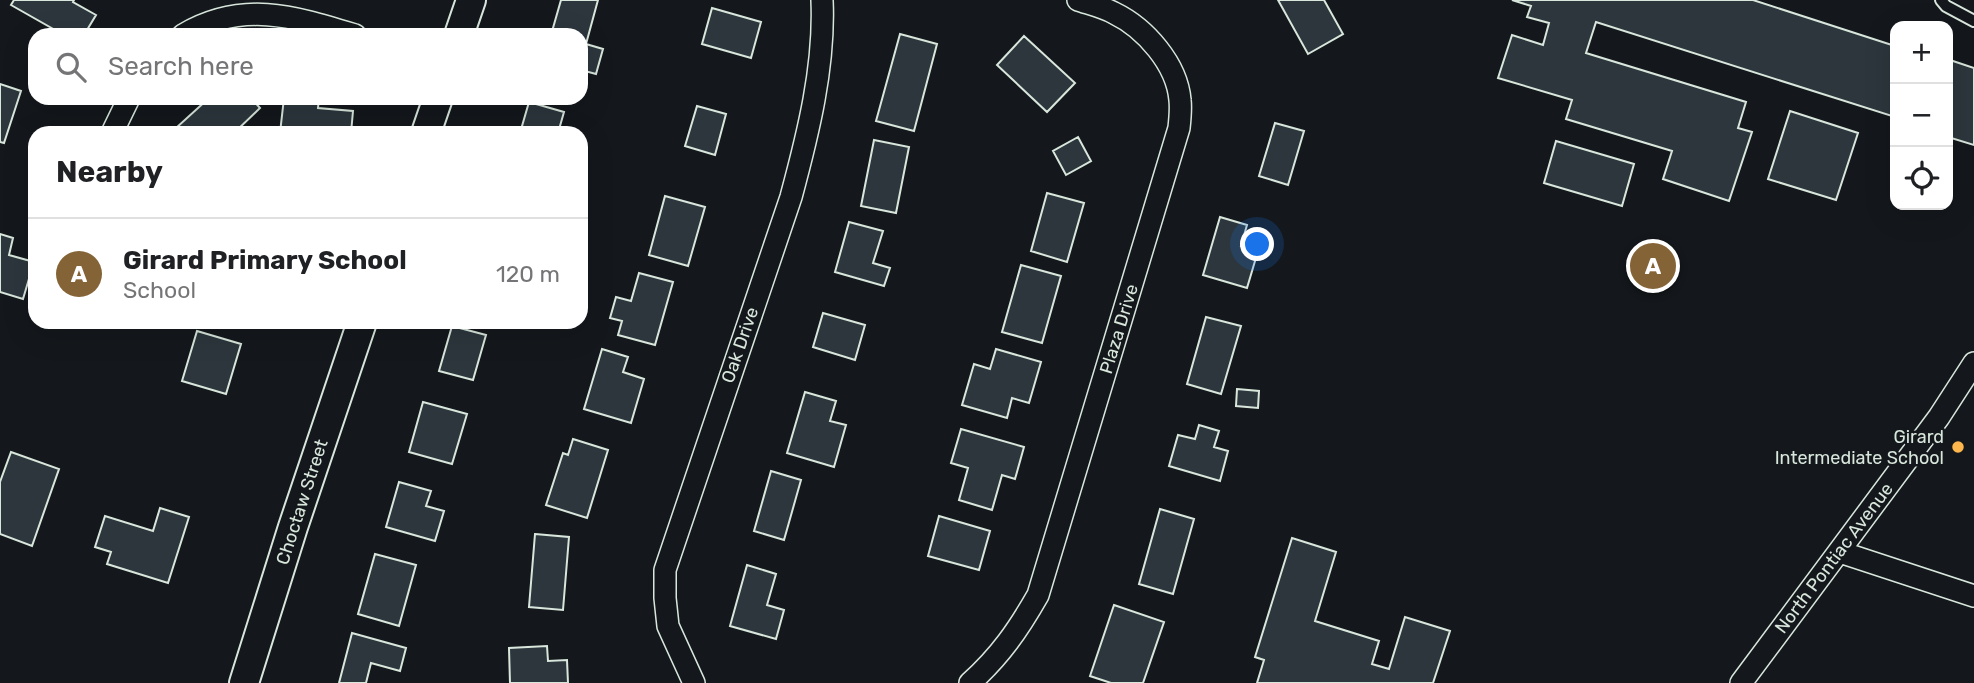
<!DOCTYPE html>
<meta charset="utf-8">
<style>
body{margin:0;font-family:Rubik,sans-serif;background:#f6f6f6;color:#202124}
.controls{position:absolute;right:21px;top:21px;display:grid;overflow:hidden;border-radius:14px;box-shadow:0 7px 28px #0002}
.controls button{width:63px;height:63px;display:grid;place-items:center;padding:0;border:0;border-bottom:2px solid #e0e0e0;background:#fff;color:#202124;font:35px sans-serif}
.you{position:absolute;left:1258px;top:245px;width:24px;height:24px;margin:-18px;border:5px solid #fff;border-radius:50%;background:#1a73e8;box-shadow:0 0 0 10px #1a73e833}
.badge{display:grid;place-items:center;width:46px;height:46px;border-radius:50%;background:#846436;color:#fff;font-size:23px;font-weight:700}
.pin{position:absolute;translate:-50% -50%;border:4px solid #fff;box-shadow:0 2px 7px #0006}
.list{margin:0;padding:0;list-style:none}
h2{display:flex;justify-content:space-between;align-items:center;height:91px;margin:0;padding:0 28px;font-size:30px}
h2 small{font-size:23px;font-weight:400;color:#757577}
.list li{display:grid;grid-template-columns:46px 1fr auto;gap:21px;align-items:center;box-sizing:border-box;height:112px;padding:0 28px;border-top:2px solid #e0e0e0}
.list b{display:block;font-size:26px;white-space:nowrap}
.list p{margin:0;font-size:23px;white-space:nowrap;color:#757577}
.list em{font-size:23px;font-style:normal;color:#757577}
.icon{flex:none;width:38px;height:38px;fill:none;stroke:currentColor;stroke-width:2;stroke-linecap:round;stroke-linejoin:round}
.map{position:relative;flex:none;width:1974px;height:683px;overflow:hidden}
.search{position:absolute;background:#fff;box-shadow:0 7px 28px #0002;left:28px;top:28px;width:560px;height:77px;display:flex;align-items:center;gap:18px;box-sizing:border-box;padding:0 24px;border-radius:21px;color:#757577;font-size:26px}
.panel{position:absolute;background:#fff;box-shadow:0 7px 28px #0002;left:28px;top:126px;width:560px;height:203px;border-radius:21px}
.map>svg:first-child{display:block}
.building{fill:#2c363c;stroke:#d8e6dc;stroke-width:2}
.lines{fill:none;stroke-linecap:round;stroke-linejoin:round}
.lane-casing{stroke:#d8e6dc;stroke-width:14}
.street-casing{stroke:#d8e6dc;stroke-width:24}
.secondary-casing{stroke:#d8e6dc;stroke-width:32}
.lane{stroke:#14181c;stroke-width:10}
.street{stroke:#14181c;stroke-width:21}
.secondary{stroke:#14181c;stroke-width:28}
.poi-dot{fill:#ffb74d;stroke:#14181c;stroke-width:2.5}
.labels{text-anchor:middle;stroke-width:5;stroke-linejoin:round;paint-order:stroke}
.street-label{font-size:18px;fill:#d8e6dc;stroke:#14181c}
.poi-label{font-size:18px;fill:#d8e6dc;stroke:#14181c;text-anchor:end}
</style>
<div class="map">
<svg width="1974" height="683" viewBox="0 0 1974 683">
<rect width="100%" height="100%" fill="#14181c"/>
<path class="building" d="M14,0h60l-1,2 23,13 -12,20h-20l-53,-30z
M561,0h37l-12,44 17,5 -7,25 -15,-4v-35h-30z
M1278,0h46l19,34 -35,20z
M1512,0h241l142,46v71l-299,-95 -10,31 160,49 -8,26 14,4 -23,69 -66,-22 9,-28 -106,-32 6,-19 -74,-22 14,-43 31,10 6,-22 -22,-6 4,-11z
M712,8l49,14 -10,36 -49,-14z
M900,34l37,10 -23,87 -38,-10z
M1024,36l51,47 -28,29 -50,-47z
M1950,60l24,8v77l-26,-8v-75z
M0,84l21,7 -17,52 -4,-1z
M209,98h42l9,10 -26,25h-53l-5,-5z
M284,98h35l-1,10 35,3 -2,22h-71z
M529,102l35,10 -6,21h-38z
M697,106l29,8 -11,41 -30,-9z
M1790,111l68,22 -22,67 -68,-21z
M1275,123l29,8 -16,54 -29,-9z
M1078,137l13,24 -25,14 -13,-24z
M874,140l35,7 -13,66 -35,-7z
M1556,141l78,23 -12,42 -78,-23z
M1047,193l37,10 -17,59 -36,-11z
M665,196l40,11 -17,59 -39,-11z
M1220,217l27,8 -6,21 17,5 -11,37 -44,-13z
M849,222l34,9 -10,32 17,5 -6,18 -49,-14z
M0,234l13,4 -4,17 25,7 -11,37 -23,-7z
M1021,265l40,11 -19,67 -40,-11z
M639,273l34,9 -18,63 -37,-10 4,-14 -12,-3 6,-21 15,4z
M823,313l42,12 -10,35 -42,-13z
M1206,317l35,9 -20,68 -34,-10z
M452,326l34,9 -13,45 -34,-9z
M197,331l44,13 -15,50 -44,-13z
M602,349l26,8 -5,15 21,7 -13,44 -47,-14z
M996,349l45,13 -12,41 -17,-5 -5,20 -45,-13 12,-41 16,5z
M1237,389l22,2 -1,17 -22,-2z
M805,392l31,9 -6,20 16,4 -12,42 -47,-14z
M423,402l44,12 -15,50 -43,-12z
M1199,425l20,6 -5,16 14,4 -8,30 -51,-15 9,-31 17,4z
M961,429l63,18 -9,32 -13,-4 -10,35 -33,-10 9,-32 -17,-5z
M573,439l35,11 -21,68 -41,-13 17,-52 5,2z
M11,452l48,17 -27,77 -32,-12v-52z
M771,471l30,9 -17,60 -30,-9z
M399,482l32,9 -5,15 18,5 -9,30 -49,-14z
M160,508l29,9 -21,66 -61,-19 4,-12 -16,-5 10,-31 48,15z
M1160,509l34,10 -21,75 -34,-10z
M939,516l51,15 -11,39 -51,-14z
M535,534l34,3 -6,73 -34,-3z
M1292,538l44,14 -21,69 64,20 -7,23 17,5 16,-52 45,14 -17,52h-176l7,-23 -9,-3z
M375,554l41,11 -17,61 -41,-12z
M747,565l29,9 -9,31 17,5 -8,29 -46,-13z
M1114,605l50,17 -21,61h-32l-21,-7z
M352,633l54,15 -6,23 -29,-8 -5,20h-27z
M547,646l1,15 19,-1 1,23h-58l-1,-35z"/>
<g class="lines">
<g class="lane-casing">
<path id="lane" d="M1941,0l5,6 28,15"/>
</g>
<g class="street-casing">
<path id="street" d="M183,35c59,-35 110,-19 172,0
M112,133l17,-35
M1840,552l134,44
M694,683l-26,-57 -3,-28v-28l126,-373c17,-63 34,-131 31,-197
M970,683c30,-27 48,-53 68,-88l141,-467c1,-9 2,-19 1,-28 -3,-36 -35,-72 -66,-87 -11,-6 -24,-9 -36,-13
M1741,683l198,-266 35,-54"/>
</g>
<g class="secondary-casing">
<path id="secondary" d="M459,35l12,-35
M426,133l12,-35
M244,683l49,-156 69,-205"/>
</g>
<use href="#lane" class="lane"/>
<use href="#street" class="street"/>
<use href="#secondary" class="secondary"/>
</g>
<circle class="poi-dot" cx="1958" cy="447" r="7"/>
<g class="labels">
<g class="street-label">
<text transform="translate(1119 329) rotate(-73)" y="6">Plaza Drive</text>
<text transform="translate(740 345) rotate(-71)" y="6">Oak Drive</text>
<text transform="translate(302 502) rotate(-72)" y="6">Choctaw Street</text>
<text transform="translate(1834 558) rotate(-53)" y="6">North Pontiac Avenue</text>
</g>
<g class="poi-label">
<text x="1944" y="443">Girard<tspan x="1944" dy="21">Intermediate School</tspan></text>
</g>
</g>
</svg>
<div class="controls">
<button>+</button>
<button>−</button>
<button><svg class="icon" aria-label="locate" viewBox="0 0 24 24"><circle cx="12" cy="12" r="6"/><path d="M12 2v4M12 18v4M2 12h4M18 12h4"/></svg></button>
</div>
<div class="you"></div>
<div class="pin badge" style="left:1653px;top:266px">A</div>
<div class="search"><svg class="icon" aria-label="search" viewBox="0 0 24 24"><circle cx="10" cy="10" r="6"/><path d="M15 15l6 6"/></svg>Search here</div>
<section class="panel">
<h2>Nearby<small></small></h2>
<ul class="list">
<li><span class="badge">A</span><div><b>Girard Primary School</b><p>School</p></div><em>120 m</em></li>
</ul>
</section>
</div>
